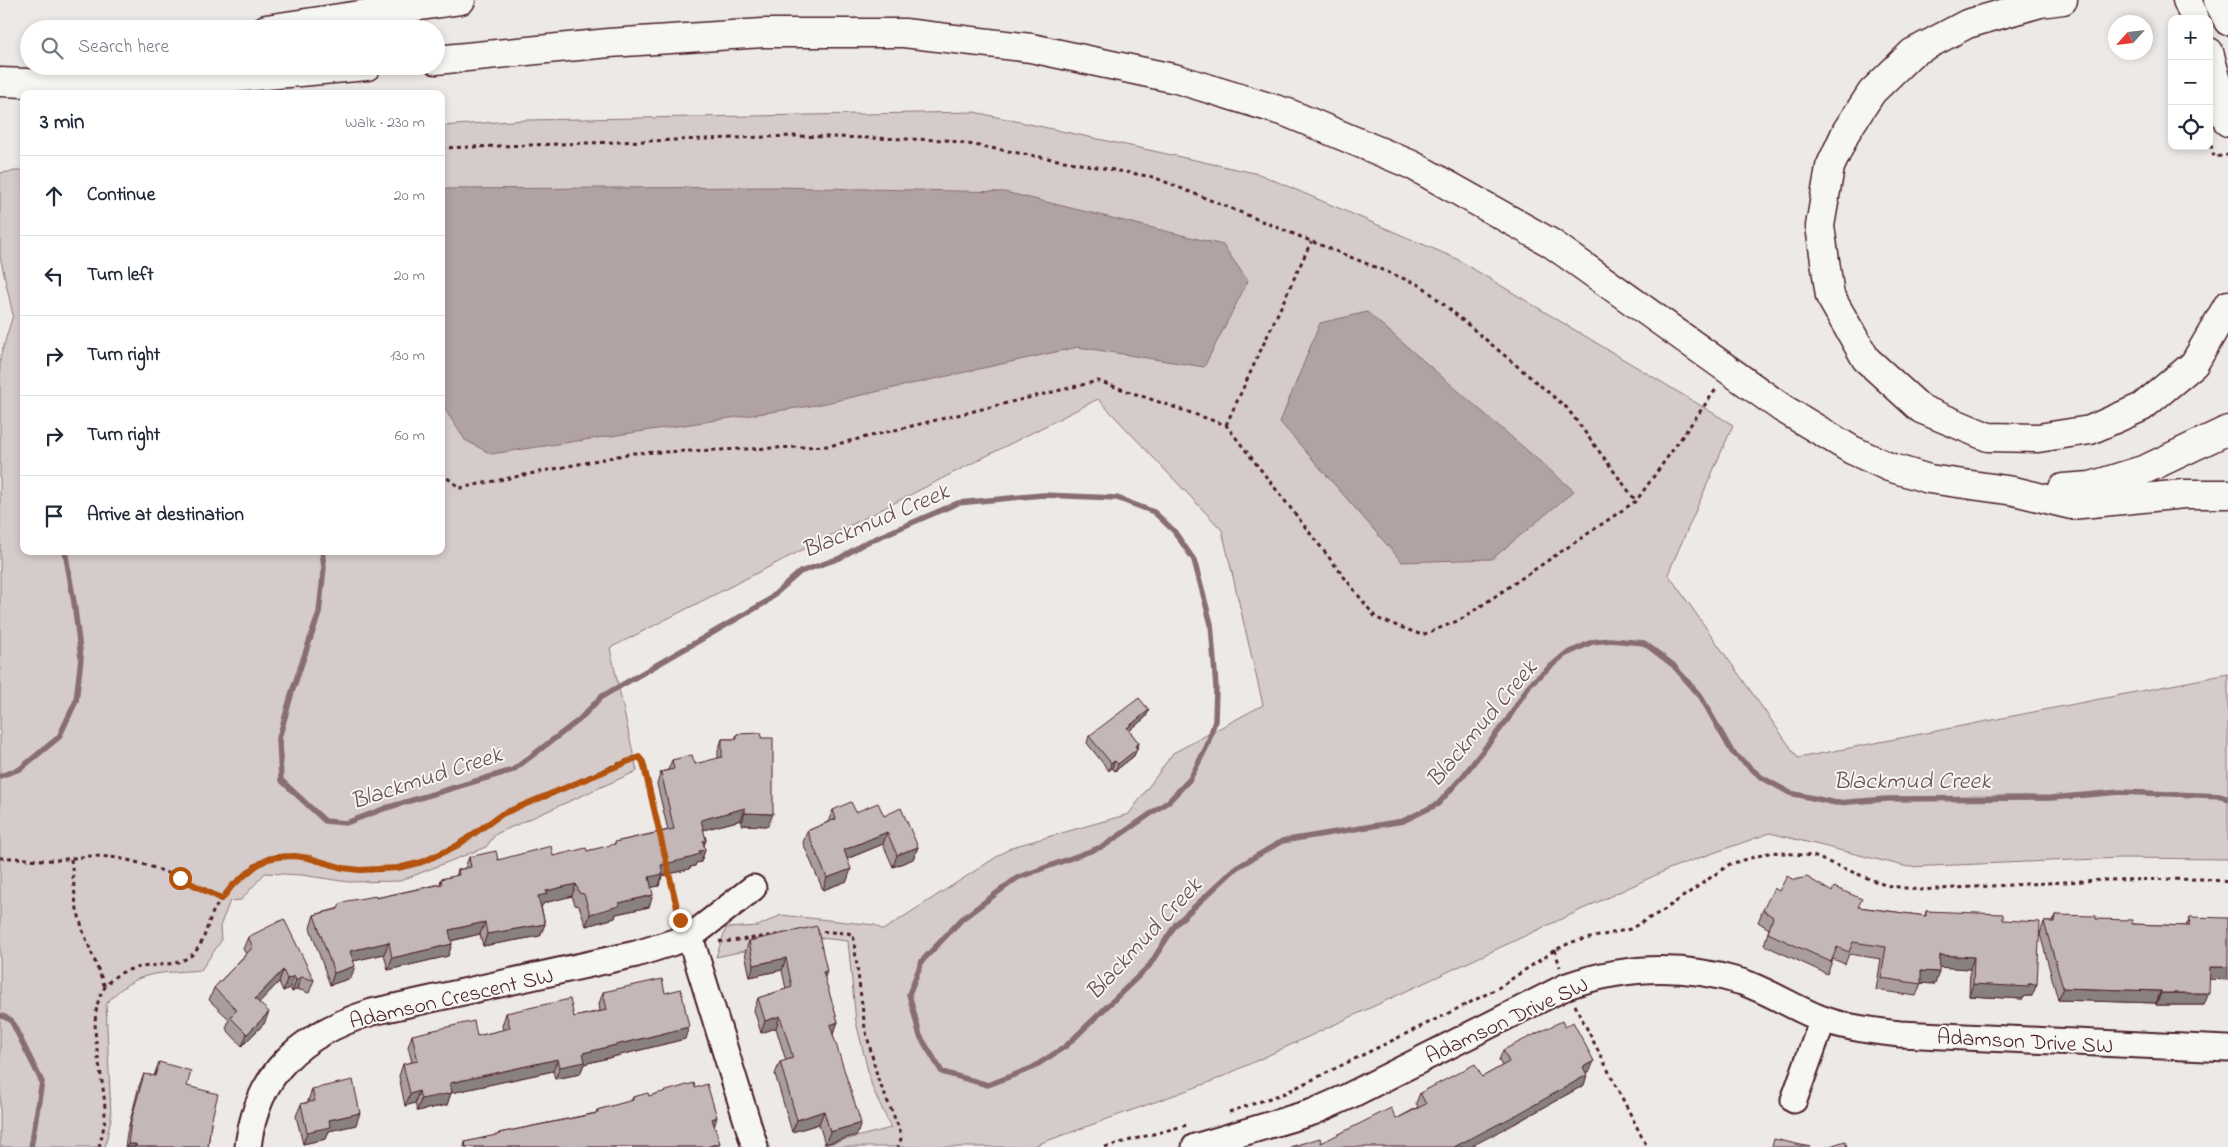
<!DOCTYPE html>
<meta charset="utf-8">
<style>
body{margin:0;font-family:"Indie Flower",sans-serif;background:#f2f2f3;color:#1f2937}
.controls{position:absolute;right:15px;top:15px;display:grid;overflow:hidden;border-radius:10px;box-shadow:0 2px 8px #0003}
.controls button{width:45px;height:45px;display:grid;place-items:center;padding:0;border:0;border-bottom:1px solid #e0e1e3;background:#fff;color:#1f2937;font:25px sans-serif}
.compass{position:absolute;left:2108px;top:15px;width:45px;height:45px;border-radius:50%;background:#fff;box-shadow:0 2px 8px #0003;rotate:243deg}
.stop{position:absolute;width:15px;height:15px;margin:-11px;border:4px solid #b45309;border-radius:50%;background:#fff}
.stop.end{background:#b45309;border-color:#fff;box-shadow:0 1px 5px #0008}
.list{margin:0;padding:0;list-style:none}
h2{display:flex;justify-content:space-between;align-items:center;height:65px;margin:0;padding:0 20px;font-size:21px}
h2 small{font-size:16px;font-weight:400;color:#747a83}
.list li{display:grid;grid-template-columns:32px 1fr auto;gap:15px;align-items:center;box-sizing:border-box;height:80px;padding:0 20px;border-top:1px solid #e0e1e3}
.list b{display:block;font-size:19px;white-space:nowrap}
.list em{font-size:16px;font-style:normal;color:#747a83}
.icon{flex:none;width:28px;height:28px;fill:none;stroke:currentColor;stroke-width:2;stroke-linecap:round;stroke-linejoin:round}
.map{position:relative;flex:none;width:2228px;height:1147px;overflow:hidden}
.search{position:absolute;background:#fff;box-shadow:0 2px 8px #0003;left:20px;top:20px;width:425px;height:55px;display:flex;align-items:center;gap:12px;box-sizing:border-box;padding:0 18px;border-radius:28px;color:#747a83;font-size:19px}
.panel{position:absolute;background:#fff;box-shadow:0 2px 8px #0003;left:20px;top:90px;width:425px;height:465px;border-radius:10px}
.map>svg:first-child{display:block}
.green{fill:#d4cbca;stroke:#8f757a}
.water{fill:#b1a2a3;stroke:#886e73}
.lines{fill:none;stroke-linecap:round;stroke-linejoin:round}
.stream{stroke:#886e73;stroke-width:5.5}
.minor-casing{stroke:#4a1f2b;stroke-width:29}
.major-casing{stroke:#4a1f2b;stroke-width:31}
.highway-casing{stroke:#4a1f2b;stroke-width:31}
.path{stroke:#4a1f2b;stroke-width:3;stroke-dasharray:4 4;stroke-linecap:butt}
.minor{stroke:#f6f6f2;stroke-width:25}
.major{stroke:#f6f6f2;stroke-width:28}
.highway{stroke:#f6f6f2;stroke-width:28}
.wall{fill:#a99d9d;stroke:#4a1f2b}
.shaded-wall{fill:#898080;stroke:#4a1f2b}
.building{fill:#c4b7b7;stroke:#4a1f2b}
.route{stroke:#b45309;stroke-width:6}
.labels{text-anchor:middle;stroke-width:4;stroke-linejoin:round;paint-order:stroke}
.street-label{font-size:22px;fill:#4a1f2b;stroke:#f6f6f2}
.water-label{font-size:24px;font-style:italic;fill:#6e4d55;stroke:#f6f6f2}
</style>
<div class="map">
<svg width="2228" height="1147" viewBox="0 0 2228 1147">
<rect width="100%" height="100%" fill="#ece9e6"/>
<filter id="ink" filterUnits="userSpaceOnUse"><feTurbulence type="fractalNoise" baseFrequency=".02" numOctaves="2"/><feDisplacementMap in="SourceGraphic" scale="10" xChannelSelector="R" yChannelSelector="G"/><feConvolveMatrix kernelMatrix="1 2 1 2 8 2 1 2 1" color-interpolation-filters="sRGB"/></filter>
<g filter="url(#ink)">
<path class="green" d="M974,112l285,62 196,84 278,167 -65,149 130,184 430,-84v185l-107,-1 -213,9 -138,-34 -99,35 -458,213 -183,66h-213l74,-19 -19,-41 -16,-65 -8,-81 -37,-4 -95,20 10,-29 32,-2 23,-11 94,10 8,5 129,-83 117,-33 44,-61 90,-48 -41,-175 -124,-131 -488,249 27,123 -141,63 -10,13 -86,34 -52,1 -46,-7 -37,-2 -24,27 -11,1 -10,25 1,15 -20,29c-43,4 -65,-1 -95,34l5,114 -6,29h-105v-789l13,-43 -13,-59v-83l24,-3v381h417v-425l85,-6z"/>
<path class="water" d="M774,187l231,5 218,53 25,36 -44,86 -126,-20 -261,58 -326,49 -26,-14 -21,-32 -3,-16v-203z
M1367,312l207,179 -82,68 -90,3 -122,-140 40,-99z"/>
<g class="lines">
<path class="stream" d="M322,551l2,16 -5,46 -27,79 -13,46 2,42 44,41 21,2 40,-15 127,-38 66,-50 22,-23 165,-95 34,-30 40,-14 25,-15 93,-40 85,-8 74,3 37,14 20,19 20,29 17,64 5,63 -1,34 -8,25 -17,33 -21,22 -65,45 -87,32 -55,41 -40,42 -13,33 11,42 22,36 46,13 44,-17 34,-22 83,-80 27,-42 60,-56 46,-27 121,-20 35,-17 25,-28 45,-57 22,-35 34,-29 28,-13 18,-2 34,3 29,22 28,32 31,55 29,25 29,16 46,10 51,-4 164,-1 69,-6 103,4 5,3
M0,776l20,-7 39,-32 17,-36 5,-43 -7,-56 -9,-51
M0,1015l11,5 31,62 -11,65"/>
<g class="minor-casing">
<path id="minor" d="M690,937l63,-49
M1794,1100l29,-81
M248,1147c9,-76 54,-113 124,-135l264,-58 54,-17 65,210
M1195,1147l118,-35 34,-15 220,-111c57,-20 117,-22 175,-4 29,10 55,28 83,38 24,8 49,11 75,14l328,15"/>
</g>
<g class="major-casing">
<path id="major" d="M2218,0l10,21"/>
</g>
<g class="highway-casing">
<path id="highway" d="M2063,0l-23,3 -73,21 -55,29 -40,39 -25,38 -17,37 -10,59 10,70 36,63 55,50 67,28 50,1 52,-8 52,-23 52,-43 34,-59
M2187,0l8,19
M266,29l195,-29
M2209,52l19,70
M436,60l173,-17 154,-10h141l127,15 146,31 111,34 124,52 139,78 231,165 70,42 37,17 40,12 85,12 57,14 113,-11h44
M0,82l132,5 235,-21
M2063,488l28,-2 55,-17 82,-39"/>
</g>
<path class="path" d="M2209,137l5,20 14,-2
M441,148l353,-12 152,4 207,37 269,109 145,122 69,93
M1226,425l85,-183
M441,473l19,15 173,-35 196,-7 269,-65 128,44 150,193 46,17 38,-15 176,-119 81,-113
M0,858c16,-1 30,2 46,2 17,1 33,-4 50,-4 44,1 87,23 126,43
M71,859l5,46 7,26 22,56
M668,871l11,47
M815,931l33,2 5,2 12,93 13,51 21,49 2,11 -3,8
M719,941l5,1 60,-8
M1555,950l5,17
M1575,1005l72,142
M1229,1112l56,-19 184,-90 29,-15 57,-38 17,-8 58,-13 34,-19 66,-46 42,-12 41,4 72,29 34,5 183,-10 103,-1 23,3
M99,1147c3,-11 6,-23 6,-35 0,-36 -20,-87 -3,-120 21,-39 68,-17 91,-38 12,-12 13,-27 20,-42 10,-18 36,-47 56,-54 26,-8 49,5 73,10 25,5 53,1 78,-5 32,-10 53,-32 81,-48 14,-8 32,-13 47,-19 30,-13 60,-30 91,-39l4,5 17,73
M1105,1147l82,-22"/>
<use href="#minor" class="minor"/>
<use href="#major" class="major"/>
<use href="#highway" class="highway"/>
</g>
<path class="wall" d="M1146,717l-17,14 10,12 -5,13 -19,15 -3,-3 -3,3 -22,-28 2,-7z
M737,734l24,4 7,88 -27,-1v-5l-38,10 3,10 -2,5 1,5 -4,12 -5,1 -1,3 -5,1 -1,2 -27,7 -3,10 -8,1 -2,20 -33,7 -1,4 -29,8 -7,-20 -4,-1 -3,-9 -28,7 -2,3h-1l4,18 -5,12 -57,10 -3,-12 -29,7 1,3 -4,12 -60,14 -4,-16 -31,7 -2,17 -21,7 -20,-57 4,-13 62,-17 64,-14 1,-5 15,-3 2,-6 7,-2 4,-11 29,3 55,-4 34,-5 27,-6 1,-3 53,-12 -11,-46 4,-12 7,-2 4,-10 23,4 23,-5v-8l4,-12h13z
M833,810l51,6 34,31 -5,12 -20,8 -10,-23 -36,15v22l-24,9 -20,-47 4,-12 21,-9z
M1794,880l65,27 66,9 1,-5 77,9 29,76h-7l-2,3 -54,-3 1,-27 -31,-2 -4,17 -14,-1 -5,13 -40,-6 5,-31 -32,-5 -4,10 -12,-5 -6,15 -63,-29 5,-16 -11,-7 5,-12 16,-19z
M2056,915l40,4 36,5 54,2 4,-9 19,62 -5,26h-48v-2l-98,-3 -18,-66 4,-12h9z
M248,937l66,43 -5,13 -12,-4 -5,3 -2,-4 -7,3 -4,-9 -20,20 5,22 -22,22 -16,-17 3,-10 -20,-19 5,-12 32,-34 -3,-5z
M749,941l78,30 -3,7 14,44 -5,12 24,101 -32,9 -6,-20 -27,8 -17,-58 5,-12 6,-1 -10,-33 -15,5 -7,-23 4,-12 28,-9 -4,-19 -32,7 -5,-24z
M603,992l62,1 20,46 -101,25 -4,10 -25,5 -2,-8 -102,22 -4,12 -30,6 -2,-8 -10,3 -6,-30 4,-12 9,-2 -4,-15 4,-12 65,1 26,-6 -1,-4 4,-13 68,4 26,-6 -1,-7z
M1503,1050l87,21 -3,2 -3,12 -70,39 -193,19 75,-24 22,-12 -2,-4 4,-10 62,-16 20,-11 -3,-6z
M159,1062l28,24 24,36 -3,25h-83l2,-14 12,-47 5,-12 10,2z
M695,1088l19,38 4,21h-254l1,-5 33,-7 1,-2 97,-20 1,-3 34,-9 2,-4 16,-1z
M312,1089l44,36 -27,6 -3,8 -23,5 -7,-28 5,-12 7,-2v-1z"/>
<path class="shaded-wall" d="M1149,710l-3,7 -22,18 3,-7z
M1139,743l-5,13 -19,15 3,-7z
M1115,761l-3,7 -3,3 2,-8z
M745,808l-4,12 -45,12 5,-12z
M745,813l28,1 -5,12 -27,-1z
M887,832l-4,12 -44,18 5,-12z
M706,840l-4,11 3,-1 -4,12 -5,1 -1,3 -5,1 -1,2 -27,7 -3,10 -14,3 4,-12 12,-12 42,-24z
M918,847l-5,12 -20,8 4,-12z
M851,869l-4,12 -24,9 4,-12z
M576,884l-4,12 -28,7 -2,3 -8,2 4,-12 8,-5z
M653,895l-4,12 -33,7 -1,4 -29,8 4,-12 29,-11z
M485,922l-5,12 -35,8 4,-12z
M545,924l-5,12 -57,10 4,-12z
M389,942l-5,12 -39,9 5,-12z
M452,944l-4,12 -60,14 4,-12z
M1940,955l34,2 -4,12 -34,-2z
M786,958l-4,12 -32,7 4,-12z
M355,966l-4,12 -21,7 4,-12z
M2210,967h18v13l-23,-1z
M283,970l-4,12 -28,29 4,-12z
M827,971l-4,12v-11z
M1921,971l18,1 -4,12 -18,-1z
M294,976l-4,12 -7,3 4,-12z
M301,977l-4,12 -5,3 4,-12z
M1973,984h64l-5,12h-7l-2,3 -54,-3z
M2063,988l98,3 -5,12 -98,-3z
M2161,993h48l-5,12h-48z
M269,1012l-5,12 -22,22 5,-12z
M780,1016l-4,12 -15,5 4,-12z
M838,1022l-5,12 -8,3 5,-12z
M689,1027l-4,12 -101,25 -4,10 -25,5 5,-12 23,-14z
M558,1059l-5,12 -102,22 -4,12 -30,6 4,-12 29,-16z
M1594,1061l-4,10 -10,6 3,-10z
M1587,1075l-3,10 -70,39 -44,23h-16z
M419,1091l-4,12 -10,3 5,-12z
M824,1111l-5,13 -27,8 5,-12z
M360,1113l-4,12 -27,6 -3,8 -23,5 4,-12 22,-12z
M717,1117l-3,11 -2,-9z
M861,1123l-4,12 -32,9 5,-12z
M720,1143l-2,4h-12z
M128,1144h8l-1,3h-8z"/>
<path class="building" d="M1139,698l10,12 -22,18 12,15 -4,3 2,3 -19,15 -3,-3 -4,2 -22,-27z
M762,733l-1,5h12v76l-28,-1v-5l-44,12 5,20 -3,1 2,9 -6,1 1,3 -7,2 1,1 -33,8 2,9 -14,3 4,18 -34,8v3l-29,8 -6,-20 -5,-1 -3,-9 -30,7 1,3 -9,2 7,28 -58,10 -2,-12 -36,8 3,14 -60,14 -3,-16 -39,9 5,15 -21,7 -20,-58 24,-6 2,-5 7,-3 29,-5v2l66,-14 -1,-5 18,-4 -1,-5 13,-3 -2,-10 27,-6 2,9 53,-14 2,10 33,-8 1,3 28,-7v-2l59,-13 -13,-57 13,-3 -2,-9 20,-5 3,9 27,-7v-18h15v-5z
M851,802l5,10 22,-9 6,13 17,-8 17,39 -21,8 -10,-23 -43,18 7,19 -24,9 -20,-47 29,-12 -3,-9z
M1787,876l7,4 13,-3 25,15 2,-5 28,12 -4,8 68,9v-5l77,3v6l37,2 -3,62h-9v3l-55,-3 1,-27 -34,-2 -1,17 -18,-1v13l-40,-6 5,-31 -33,-5 -4,10 -12,-5 -6,15 -63,-29 5,-16 -10,-7 11,-22 5,3z
M2056,915l40,1v3l36,1v4l57,2 1,-9 38,1v49h-18l-1,26h-48v-2l-98,-3 -19,-66h11z
M284,919l30,61 -13,-3 -5,3 -2,-4 -7,3 -4,-9 -28,29 14,13 -22,22 -17,-17 7,-7 -23,-22 39,-41 -5,-10z
M817,926l10,45 -4,1 15,50 -8,3 31,98 -31,9 -6,-21 -27,9 -17,-58 13,-4 -13,-42 -15,5 -7,-23 34,-11 -6,-29 -32,7 -5,-24z
M662,979l3,14 16,-4 8,38 -106,26 2,9 -25,5 -2,-8 -108,24 2,10 -31,6 -2,-8 -9,3 -7,-30 15,-3 -6,-26 62,-14 3,15 33,-8 -4,-15 64,-14 4,18 33,-7 -4,-18z
M1562,1021l3,6 8,-5 21,39 -11,6 4,8 -69,39 -64,33h-164l30,-9 1,5 70,-35 5,11 30,-15 -6,-11 55,-29 7,13 27,-15 -6,-12z
M159,1062l32,9 -4,15 31,8 -7,28 -3,25h-72v-3h-8l3,-23 13,-47 11,2z
M353,1080l7,33 -31,7 1,7 -23,5 -6,-28 14,-3 -3,-12z
M694,1083l1,5 12,-4 10,33 -5,2 8,24 -14,4h-240l-1,-5 35,-8 -1,-1 99,-20 -1,-3 36,-10v-3l15,-4 1,3z
M1774,1139l36,8h-38z
M1845,1141l2,6h-20z"/>
</g>
<g class="lines" filter="url(#ink)">
<path class="route" d="M180,878l42,21 10,-13 24,-20 12,-7 10,-2 17,-1 14,2 34,10 17,2 38,-2 24,-6 33,-15 47,-33 137,-57 4,5 37,158"/>
</g>
<g class="labels">
<g class="street-label">
<text transform="translate(451 997) rotate(-13)" y="8">Adamson Crescent SW</text>
<text transform="translate(1506 1019) rotate(-25)" y="8">Adamson Drive SW</text>
<text transform="translate(2025 1040) rotate(3)" y="8">Adamson Drive SW</text>
</g>
<g class="water-label">
<text transform="translate(875 520) rotate(-23)" y="8">Blackmud Creek</text>
<text transform="translate(1481 723) rotate(-50)" y="8">Blackmud Creek</text>
<text transform="translate(426 777) rotate(-18)" y="8">Blackmud Creek</text>
<text x="1912" y="788">Blackmud Creek</text>
<text transform="translate(1143 938) rotate(-47)" y="8">Blackmud Creek</text>
</g>
</g>
</svg>
<div class="controls">
<button>+</button>
<button>−</button>
<button><svg class="icon" aria-label="locate" viewBox="0 0 24 24"><circle cx="12" cy="12" r="6"/><path d="M12 2v4M12 18v4M2 12h4M18 12h4"/></svg></button>
</div>
<svg class="compass" viewBox="-18 -18 36 36"><path d="M0-13l5 13h-10z" fill="#e53935"/><path d="M0 13l5-13h-10z" fill="#747a83"/></svg>
<div class="stop" style="left:180px;top:878px"></div>
<div class="stop end" style="left:680px;top:920px"></div>
<div class="search"><svg class="icon" aria-label="search" viewBox="0 0 24 24"><circle cx="10" cy="10" r="6"/><path d="M15 15l6 6"/></svg>Search here</div>
<section class="panel">
<h2>3 min<small>Walk · 230 m</small></h2>
<ul class="list">
<li><svg class="icon" aria-label="ahead" viewBox="0 0 24 24"><path d="M12 20V5M6 11l6-6 6 6"/></svg><div><b>Continue</b></div><em>20 m</em></li>
<li><svg class="icon" aria-label="left" viewBox="0 0 24 24"><path d="M17 20v-9H6M10 6l-5 5 5 5"/></svg><div><b>Turn left</b></div><em>20 m</em></li>
<li><svg class="icon" aria-label="right" viewBox="0 0 24 24"><path d="M7 20v-9h11M14 6l5 5-5 5"/></svg><div><b>Turn right</b></div><em>130 m</em></li>
<li><svg class="icon" aria-label="right" viewBox="0 0 24 24"><path d="M7 20v-9h11M14 6l5 5-5 5"/></svg><div><b>Turn right</b></div><em>60 m</em></li>
<li><svg class="icon" aria-label="arrive" viewBox="0 0 24 24"><path d="M6 21V4h12l-3 4 3 4H6"/></svg><div><b>Arrive at destination</b></div></li>
</ul>
</section>
</div>
